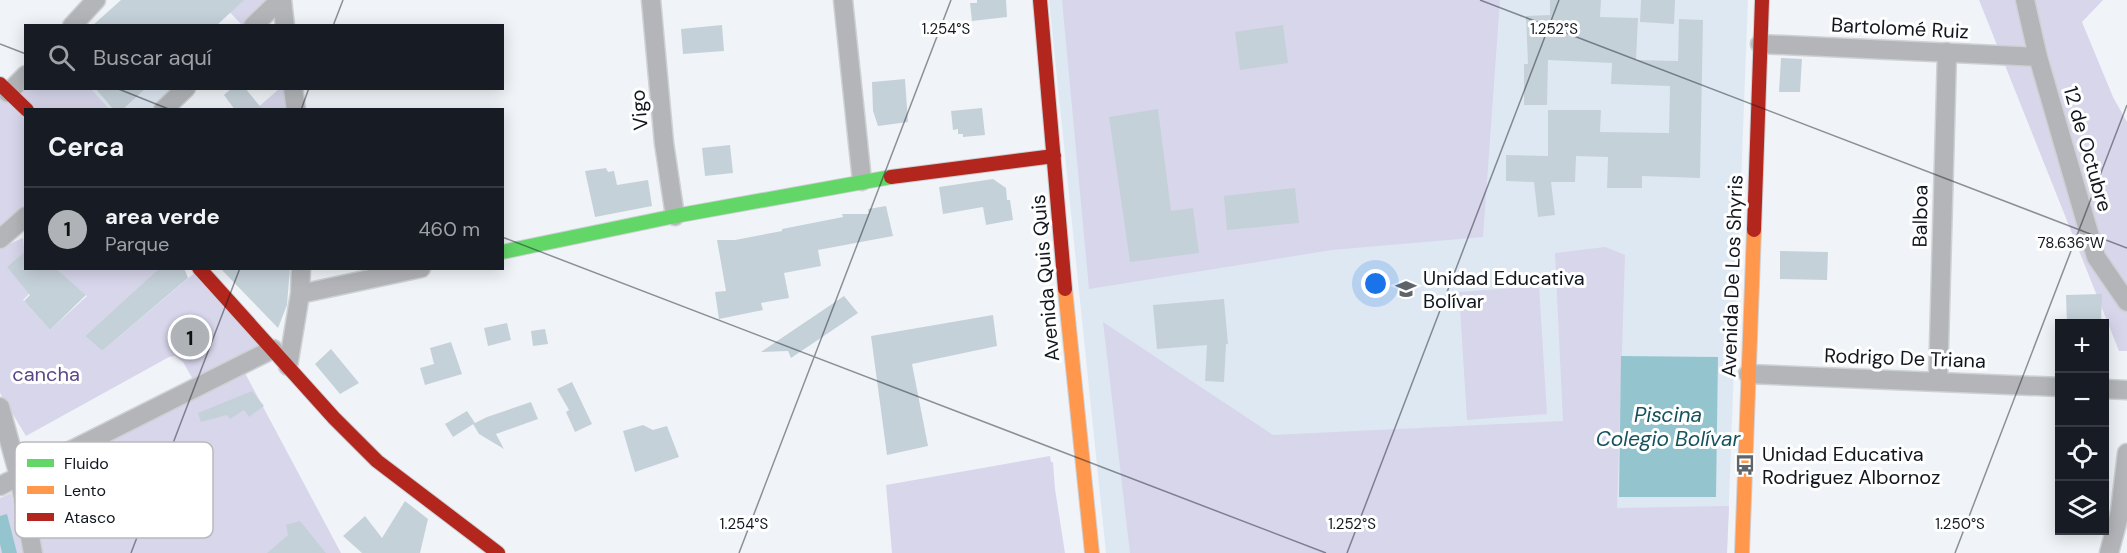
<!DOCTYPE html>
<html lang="es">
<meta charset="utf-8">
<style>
body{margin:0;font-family:"DM Sans",sans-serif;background:#20242c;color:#f1f3f6}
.controls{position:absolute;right:18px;bottom:18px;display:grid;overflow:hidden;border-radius:0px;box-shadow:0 3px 15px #0003}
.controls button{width:54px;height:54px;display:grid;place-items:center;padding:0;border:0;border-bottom:2px solid #363941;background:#171b24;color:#f1f3f6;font:30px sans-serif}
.you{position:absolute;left:1376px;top:284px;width:21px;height:21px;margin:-15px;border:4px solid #fff;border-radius:50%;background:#1a73e8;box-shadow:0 0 0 9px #1a73e833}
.badge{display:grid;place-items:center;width:39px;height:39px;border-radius:50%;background:#afb3b7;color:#111;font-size:20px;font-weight:700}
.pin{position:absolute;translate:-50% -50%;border:3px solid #fff;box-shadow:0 2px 6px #0006}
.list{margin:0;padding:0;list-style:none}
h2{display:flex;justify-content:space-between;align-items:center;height:78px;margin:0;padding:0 24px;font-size:26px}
h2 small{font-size:20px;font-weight:400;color:#9ea1a6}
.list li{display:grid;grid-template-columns:39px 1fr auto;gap:18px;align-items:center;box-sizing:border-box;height:84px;padding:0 24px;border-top:2px solid #363941}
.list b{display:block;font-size:22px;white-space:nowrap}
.list p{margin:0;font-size:20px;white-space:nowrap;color:#9ea1a6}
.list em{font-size:20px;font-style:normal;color:#9ea1a6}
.icon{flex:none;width:33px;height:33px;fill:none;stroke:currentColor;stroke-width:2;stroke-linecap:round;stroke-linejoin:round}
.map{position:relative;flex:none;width:2127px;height:553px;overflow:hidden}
.search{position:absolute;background:#171b24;box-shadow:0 3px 15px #0003;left:24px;top:24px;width:480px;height:66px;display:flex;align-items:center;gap:15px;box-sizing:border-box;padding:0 21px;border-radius:0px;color:#9ea1a6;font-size:22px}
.panel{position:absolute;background:#171b24;box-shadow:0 3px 15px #0003;left:24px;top:108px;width:480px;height:162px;border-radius:0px}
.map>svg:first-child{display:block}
.built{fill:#dee8f2}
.green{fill:#d8d6eb}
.water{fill:#94c5cf}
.building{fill:#c5d1d9}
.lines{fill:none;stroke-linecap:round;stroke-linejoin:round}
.street-casing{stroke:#cdd1d4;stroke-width:21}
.fast-casing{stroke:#cdd1d4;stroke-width:16}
.slow-casing{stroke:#cdd1d4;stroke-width:16}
.jam-casing{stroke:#cdd1d4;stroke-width:16}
.street{stroke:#b4b5b9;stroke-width:18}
.fast{stroke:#63d668;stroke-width:14}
.slow{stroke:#ff974d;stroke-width:14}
.jam{stroke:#b3261e;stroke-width:14}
.ticks{fill:none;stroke:#11171e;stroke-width:1.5;stroke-opacity:0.45}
.labels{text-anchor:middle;stroke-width:6;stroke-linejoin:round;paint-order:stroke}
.street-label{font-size:20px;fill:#11171e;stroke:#fff}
.poi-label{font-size:20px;fill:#11171e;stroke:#fff;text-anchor:start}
.park-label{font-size:20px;fill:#5a4786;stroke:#fff}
.water-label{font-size:21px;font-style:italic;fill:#16525d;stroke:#fff}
.key{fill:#fff;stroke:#b8b9bc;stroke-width:1.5}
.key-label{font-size:16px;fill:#11171e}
.ticks-label{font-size:15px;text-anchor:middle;fill:#11171e;stroke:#fff;stroke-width:6;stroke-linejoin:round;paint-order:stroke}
</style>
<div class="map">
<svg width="2127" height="553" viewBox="0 0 2127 553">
<rect width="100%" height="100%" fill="#f0f4f8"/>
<path class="built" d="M1049,0h699l-21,553h-621z
M26,88l160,1 -23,21 -136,-1 -19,-16z"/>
<path class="green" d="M218,0h54l-29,26z
M1062,0h438l-17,237 -151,13 -243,39z
M1979,0h124l-21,22 31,75 14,25v229h-8z
M25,83l1,5 65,1 18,20h-77l-15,-16z
M279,89h6l2,20 -32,1z
M0,95l26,24 -1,97 -25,23z
M23,238l6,56 -6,6 27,30 37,-34 -32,-27h105l-75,67 17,15 96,-81 75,79 -36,22 2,5 6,-3 96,180h-310l-12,-64 56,-34 124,-65 -16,-28 -8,-6 -6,1 -143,79 -26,-43v-145z
M1605,247l20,8 -8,253 112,-2 -2,47h-597l-27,-231 170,113 290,-14 -8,-168z
M1539,286l8,128 -80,6 -8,-128z
M1050,456l1,6h2l2,27 10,64h-173l-6,-68z
M11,493l14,60h-25v-55z"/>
<path class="water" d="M1621,356l97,1 -2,140h-97z
M7,514l10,39h-15l-2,-9v-28z"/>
<path class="building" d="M121,0h123l-28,26h-124z
M977,0h29l1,17 -35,4 -2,-18h7z
M1550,0h51l-1,17 38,1 -2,42 42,1 1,-42 24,1 -3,158 -58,-2v12h-35l1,-31 -32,-1 -1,26h-24l4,33 -17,2 -4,-35 -28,-1v-26l42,1v-46h53l-1,22 69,1 1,-47 -59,-2 1,-21 -64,-3 -1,45h-23v-41h4l-2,-48 24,-1z
M1641,0h34l-1,24 -34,-2z
M722,25l2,26 -41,3 -2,-25z
M1283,25l5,38 -48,7 -5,-38z
M1781,58l21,1 -2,33h-21z
M905,79l3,43 -30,4 -5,-15 -1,-29z
M95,88h51l-24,22h-8z
M232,88h13l18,22h-28l-11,-15z
M982,108l3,27 -22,2v-3h-5v-5l-5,1 -2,-19z
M1158,109l13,102 22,-3 6,45 -69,9 -21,-145z
M730,145l3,28 -28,3 -3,-28z
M606,168l2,4 6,-1 3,14 31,-5 4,26 -57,11 -10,-46z
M993,179l13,9 1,12h3l3,20 -27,5 -3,-18 -40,7 -4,-27z
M1295,188l4,35 -72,7 -3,-34z
M886,206l7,30 -75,14 3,16 -37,7 5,25 -28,5 2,7 -44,9 -4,-27 11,-1 -9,-51h18l47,-9v-2l61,-12 -1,-3h27l-1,-5z
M26,251v17h29l31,27 -36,35 -26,-29 6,-6 -23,-28z
M1780,251l48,1 -1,28 -47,-1z
M160,268h24l4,10 -86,73 -17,-15z
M220,268h70l-3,37 -9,23z
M2102,294l-1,30h-34l-1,-29z
M844,296l14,17 -67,45 -3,-7 -27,1z
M1224,299l4,45h-2l-2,38 -19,-1 2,-36 -50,4 -4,-44z
M993,315l4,31 -85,18 16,82 -41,9 -16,-119z
M507,323l4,17 -23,6 -4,-18z
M545,329l3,15 -15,2 -2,-15z
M451,342l11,32 -37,11 -5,-17 14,-4 -4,-16z
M331,349l28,34 -19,11 -25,-30z
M572,382l20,42 -17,8 -9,-20 3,-2 -12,-21z
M252,391l12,15 -15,11 -5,-7 -14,9 -3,-4 -26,7 -3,-9z
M531,402l7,17 -42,15 8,15 -25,-15 -6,-10 14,-7z
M467,411l8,12 -22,14 -8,-13z
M643,425l10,5 14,-4 12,31 -44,15 -12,-41z
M405,501l23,18 -8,34h-58l-19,-17 22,-20 17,22z
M300,521l26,32h-59l21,-18 -2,-10z"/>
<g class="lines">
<g class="street-casing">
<path id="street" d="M282,0l3,26
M651,0l13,143 11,73
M843,0l19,181
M2025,0l13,57 58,200 31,45
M72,26l24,-26
M253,26l27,-26
M1760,44l278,13
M293,88l3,22
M8,93l18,-18
M163,110l23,-22
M0,239l26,-23
M300,294l121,-26
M288,366l12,-72 1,-26
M1748,374l312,13
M1938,382l9,-330
M2104,389l23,1
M0,407l19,69 14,77
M0,486l273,-137
M2109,553l11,-41 7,-59"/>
</g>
<g class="fast-casing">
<path id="fast" d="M502,252l173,-36 216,-39"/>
</g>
<g class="slow-casing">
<path id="slow" d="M1065,289l27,264
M1742,553l12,-323"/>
</g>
<g class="jam-casing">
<path id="jam" d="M1040,0l25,289
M0,84l27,26
M891,177l163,-21
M1754,230l8,-230
M199,268l135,150 43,43 121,92"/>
</g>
<use href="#street" class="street"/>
<use href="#fast" class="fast"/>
<use href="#slow" class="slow"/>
<use href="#jam" class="jam"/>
</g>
<path class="ticks" d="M1480,0l647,248M333,26l10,-26M0,44l26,10M116,88l55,22M301,110l8,-22M502,237l824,316M131,553l109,-285M739,553l212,-553M1347,553l212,-553M1955,553l172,-448"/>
<defs>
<g id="university-bare" transform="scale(1.62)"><path d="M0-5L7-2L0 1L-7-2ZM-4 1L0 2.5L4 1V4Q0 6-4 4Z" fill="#5f646a" stroke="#fff" stroke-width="2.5" paint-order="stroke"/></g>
<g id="bus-bare" transform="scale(1.62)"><path d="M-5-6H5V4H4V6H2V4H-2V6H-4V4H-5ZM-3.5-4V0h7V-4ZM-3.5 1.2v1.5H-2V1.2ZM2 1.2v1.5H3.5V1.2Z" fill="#5f646a" stroke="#fff" stroke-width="2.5" paint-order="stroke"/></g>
</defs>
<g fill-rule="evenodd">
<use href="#university-bare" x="1406" y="289"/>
<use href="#bus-bare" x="1745" y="465"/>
</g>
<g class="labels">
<g class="street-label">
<text transform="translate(1900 28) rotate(3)" y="7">Bartolomé Ruiz</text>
<text transform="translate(639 110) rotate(-95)" y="7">Vigo</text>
<text transform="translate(2088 149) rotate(74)" y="7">12 de Octubre</text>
<text transform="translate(1920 216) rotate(-89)" y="7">Balboa</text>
<text transform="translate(1732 276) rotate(-88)" y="7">Avenida De Los Shyris</text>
<text transform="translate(1045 278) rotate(-95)" y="7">Avenida Quis Quis</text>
<text transform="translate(1905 358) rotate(2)" y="7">Rodrigo De Triana</text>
</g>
<g class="poi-label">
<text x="1423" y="285">Unidad Educativa<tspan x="1423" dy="23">Bolívar</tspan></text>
<text x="1762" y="461">Unidad Educativa<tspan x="1762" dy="23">Rodriguez Albornoz</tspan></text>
</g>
<g class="park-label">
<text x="46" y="381">cancha</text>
</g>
<g class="water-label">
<text x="1668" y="422">Piscina<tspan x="1668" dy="24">Colegio Bolívar</tspan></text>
</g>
</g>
<rect x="15" y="442" width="198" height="96" rx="9" class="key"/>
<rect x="27" y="459" width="27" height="8" fill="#63d668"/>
<rect x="27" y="486" width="27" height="8" fill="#ff974d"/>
<rect x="27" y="513" width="27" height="8" fill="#b3261e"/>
<g class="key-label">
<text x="64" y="469">Fluido</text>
<text x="64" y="496">Lento</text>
<text x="64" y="523">Atasco</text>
</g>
<g class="ticks-label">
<text x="946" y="34">1.254°S</text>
<text x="1554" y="34">1.252°S</text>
<text x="2071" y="248">78.636°W</text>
<text x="744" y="529">1.254°S</text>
<text x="1352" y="529">1.252°S</text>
<text x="1960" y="529">1.250°S</text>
</g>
</svg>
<div class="controls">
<button>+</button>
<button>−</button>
<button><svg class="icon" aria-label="locate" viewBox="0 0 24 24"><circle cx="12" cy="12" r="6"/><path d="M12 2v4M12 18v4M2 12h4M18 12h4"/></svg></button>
<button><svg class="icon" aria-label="layers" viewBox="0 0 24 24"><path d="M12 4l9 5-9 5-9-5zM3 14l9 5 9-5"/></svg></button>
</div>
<div class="you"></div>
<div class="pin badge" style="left:190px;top:337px">1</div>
<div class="search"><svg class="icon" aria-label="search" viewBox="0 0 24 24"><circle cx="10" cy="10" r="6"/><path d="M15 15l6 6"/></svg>Buscar aquí</div>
<section class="panel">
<h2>Cerca<small></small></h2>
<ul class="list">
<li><span class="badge">1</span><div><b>area verde</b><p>Parque</p></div><em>460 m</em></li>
</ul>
</section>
</div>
